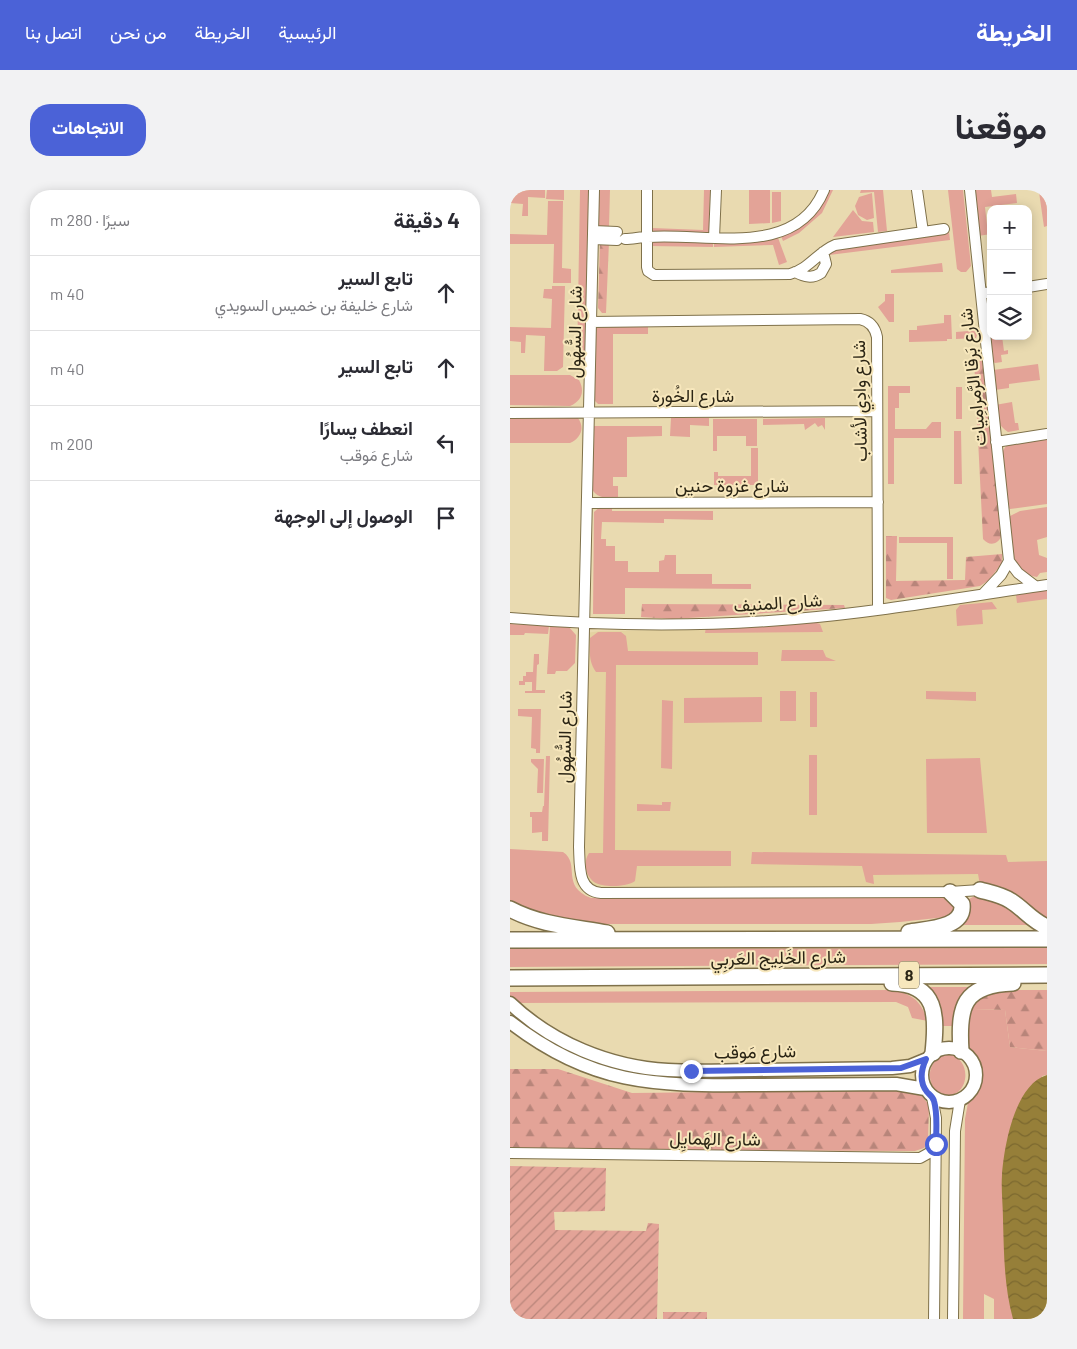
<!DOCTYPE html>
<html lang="ar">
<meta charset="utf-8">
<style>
body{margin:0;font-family:Barlow,Vazirmatn,sans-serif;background:#f2f2f3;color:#2b2b33;direction:rtl}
.controls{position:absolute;right:15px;top:15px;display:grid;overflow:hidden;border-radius:10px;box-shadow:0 2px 12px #0003}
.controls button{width:45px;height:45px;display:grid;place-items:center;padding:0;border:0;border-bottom:1px solid #e1e1e2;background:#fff;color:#2b2b33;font:25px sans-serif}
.stop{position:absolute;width:15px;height:15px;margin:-11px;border:4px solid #4b62d7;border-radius:50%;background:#fff}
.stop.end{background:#4b62d7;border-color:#fff;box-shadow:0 1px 5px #0008}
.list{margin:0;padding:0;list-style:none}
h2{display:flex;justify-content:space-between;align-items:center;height:65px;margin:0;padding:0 20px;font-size:21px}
h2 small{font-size:16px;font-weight:400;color:#7c7c81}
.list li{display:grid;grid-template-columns:32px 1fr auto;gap:15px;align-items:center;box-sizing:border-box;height:75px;padding:0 20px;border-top:1px solid #e1e1e2}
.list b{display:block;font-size:19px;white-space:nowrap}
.list p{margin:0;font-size:16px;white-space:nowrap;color:#7c7c81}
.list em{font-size:16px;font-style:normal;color:#7c7c81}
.icon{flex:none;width:28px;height:28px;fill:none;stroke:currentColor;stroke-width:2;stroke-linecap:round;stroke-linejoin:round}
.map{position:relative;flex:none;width:537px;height:1129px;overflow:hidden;direction:ltr;border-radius:20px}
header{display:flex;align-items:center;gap:30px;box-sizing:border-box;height:70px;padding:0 25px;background:#4b62d7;color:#fff}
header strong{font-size:24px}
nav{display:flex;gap:28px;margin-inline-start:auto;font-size:18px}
.intro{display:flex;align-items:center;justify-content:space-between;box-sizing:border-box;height:120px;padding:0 30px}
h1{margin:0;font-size:35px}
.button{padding:12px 22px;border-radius:20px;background:#4b62d7;color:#fff;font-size:18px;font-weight:700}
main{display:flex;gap:30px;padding:0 30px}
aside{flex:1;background:#fff;border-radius:20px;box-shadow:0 2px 12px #0003}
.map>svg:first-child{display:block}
.built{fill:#e4d2a0}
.green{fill:#e3a397}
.forest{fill:url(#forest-firs)}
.garden{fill:url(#garden-furrows)}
.water{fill:url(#water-waves)}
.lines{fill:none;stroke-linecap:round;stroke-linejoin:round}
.minor-casing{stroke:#7f714a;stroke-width:12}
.major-casing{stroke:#7f714a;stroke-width:15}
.highway-casing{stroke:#7f714a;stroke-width:18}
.minor{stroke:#fff;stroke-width:10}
.major{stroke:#fff;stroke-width:12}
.highway{stroke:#fff;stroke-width:15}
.route{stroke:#4b62d7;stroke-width:6}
.labels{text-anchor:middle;stroke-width:4;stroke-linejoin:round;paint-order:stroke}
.shield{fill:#f7e7bc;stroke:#685f47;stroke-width:1}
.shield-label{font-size:16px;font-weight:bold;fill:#2b2515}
.street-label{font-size:18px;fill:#2b2515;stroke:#f7e7bc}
</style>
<header>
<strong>الخريطة</strong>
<nav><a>الرئيسية</a><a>الخريطة</a><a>من نحن</a><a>اتصل بنا</a></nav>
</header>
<div class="intro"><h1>موقعنا</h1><a class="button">الاتجاهات</a></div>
<main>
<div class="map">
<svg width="537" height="1129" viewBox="0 0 537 1129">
<defs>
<pattern id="forest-firs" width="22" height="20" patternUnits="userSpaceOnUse" patternTransform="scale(1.25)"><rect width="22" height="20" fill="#e3a397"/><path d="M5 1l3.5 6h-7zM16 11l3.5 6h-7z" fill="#b8857a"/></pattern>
<pattern id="garden-furrows" width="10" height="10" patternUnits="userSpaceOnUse" patternTransform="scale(1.25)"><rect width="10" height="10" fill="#e3a397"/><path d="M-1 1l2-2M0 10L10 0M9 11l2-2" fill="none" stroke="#b8857a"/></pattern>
<pattern id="water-waves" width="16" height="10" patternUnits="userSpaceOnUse" patternTransform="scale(1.25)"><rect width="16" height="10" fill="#967f39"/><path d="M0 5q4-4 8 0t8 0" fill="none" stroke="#7b682f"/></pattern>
</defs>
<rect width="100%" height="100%" fill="#e9dab0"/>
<path class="built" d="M537,398v307l-65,-12 -34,12 -356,1 -6,-2 -10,-10 -2,-7 3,-115 1,-128 23,-3 72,-1 127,-5z"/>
<path class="green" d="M0,0h35v8l-17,-1v19h-6l1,-12 -13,-1z
M37,0h17v10l-18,-1z
M70,0h9l-4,175 -5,3 -3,-3z
M89,0h11l-1,37 -11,-1z
M194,0h6l-1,45 -58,-1 1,-6 51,2z
M239,0h21v33l-21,1z
M318,0h5l-11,23 -23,20 -16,8 -2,-5z
M351,0h22l4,41 -9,1 -4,-40 -14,1z
M438,0h15l8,76 -5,6h-5l-4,-3z
M463,0h18l1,7 24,-3 1,9 -32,4 2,18h4v9l-13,2z
M537,1v35l-3,1 -5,-35z
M262,2h9v29l-9,2z
M362,3l2,25 -7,2 -9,-5 -3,-9 4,-9z
M38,11h15l-1,67 9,1v14h-18l1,-39h-44v-10l37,1z
M343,20l9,11 11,1 1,10 -41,5z
M439,42l1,8 -121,15v-7l3,-3z
M267,45l10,27 -8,3 -6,-20 -59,2v-7z
M140,49l63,1v7l-63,-1z
M432,73l1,9 -52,1v-3z
M42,96h13l-2,81 -6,4h-13l1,-35 -19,-1 -1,18h-4v-11l-11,-1v-14l41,1 1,-29 -9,-1 1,-9h8z
M375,104h9v28h-5l-11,-15 7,-6z
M480,105l1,41h11l2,15 4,-1v4l-7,1 1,7 -7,1 -4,-3 -6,-58z
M434,125h7l1,24h-5v2l-38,1v-12h8v-4l27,-3z
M93,134h45v10h-35v70h-15l-4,-4v-72z
M458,138h4l6,4 -2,6 -20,1v-7l12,-1z
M528,174l2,16 -31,4v4l-14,2 -2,-20z
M0,185h60l9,5c6,11 3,21 -9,26l-60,-1z
M378,196h22v7h-11v15h-4v21h31l6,-7h9v16h-47v46h-6z
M446,197h6v32h-6z
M502,212l3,21h3l1,7 -11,2c-11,-7 -11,-16 -13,-27z
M0,223l68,5c7,10 3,20 -8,25h-60z
M161,228h38v8l-19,-1v12l-20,-1z
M315,228v12l-3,-5 -4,2 -3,-4 -10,7 -1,-6 -41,1v-6z
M203,229h44v27h-11v-10h-29v15h-4z
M82,236h70v10l-35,1v40h-14v9h5v12c-12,0 -22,1 -27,-11z
M444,241h7l1,53h-8z
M537,246v68l-37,5 -2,-2 -6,-53c4,-18 30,-15 45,-18z
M241,258h7v37h-44v-13h4v4h33z
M91,316h11v5h101v9l-49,-1v4l-62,-1 -1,17h5v7h9v15h13v11h31v-11l5,-1 1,-5h11v19h36v10h39v5l-126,-1v26h-32l1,-102z
M537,317v30l-10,3 2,15 8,3v14l-7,1 -3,4c-29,-4 -26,-38 -29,-60l12,-6z
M389,347h54v42h-6v-36h-48z
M537,400v9l-30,4 -1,-8z
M482,412l5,7 -15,1 1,14 -26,2 -1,-16 4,-5z
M300,431l10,3 3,8 -118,1 1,-6z
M0,434l39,2 -1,8 -23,-1 -1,2h-14z
M40,436l19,1 7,8 -1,28 -8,8h-11l-1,3h-8z
M88,442h23l5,4 2,15 130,1v13h-142l-1,185 116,1v15h-94l-2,15c-8,6 -32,7 -41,1 -9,-7 -11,-20 -5,-29h14l3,-181h-10c-8,-11 -6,-22 -6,-34z
M272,460h41l3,7 10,4h-55z
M24,464h5v10l-2,1 -1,25h9v3h-20v-2h7v-9h-7v3h-6v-4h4v-5h3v-4h7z
M270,501h16v30h-16z
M416,501l50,1v9l-50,-2z
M300,502h7v35h-7z
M252,507v25l-78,1v-25z
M152,510l11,1 -1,68 -11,-1z
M8,519h23l-1,44h-4v-4l-5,-1 1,-31 -14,-1z
M299,565h8v60h-8z
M36,566h4l-2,85h-6v-9l-10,1v-16h-2v-5h12l1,-6h1z
M470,568l7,75h-60l-1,-74z
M21,569h13l-1,34h-6l1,-24 -7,-7z
M152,612h9l-1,9h-33v-7l25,1z
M0,659l53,3c18,12 -3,34 28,46l352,-1c12,3 14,14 3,20l-46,5 -29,2h-268l-38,-4 -30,-7 -25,-10z
M242,662l254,3 2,7 39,-1v59l-67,-35 -2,-11 -105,1 1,9 -8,-2 -4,-16 -111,-2z
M465,706h19l41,29h-84l18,-26z
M537,758v16l-537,3v-18z
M413,797h49l-17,39h-15z
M381,800c22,4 29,10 37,31l-16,-3 -4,-11 -12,-5 -386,1v-11z
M462,815l2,4 31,1 5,37 37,4v24l-5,1 -26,243h-22v-20l-10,-5v25h-21l2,-200 3,-16 9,-14 3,-9 -1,-16 -12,-18 -3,-9z
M438,864c26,4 21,45 -3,41 -5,0 -9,-3 -12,-8 -8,-14 0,-31 15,-33z"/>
<path class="forest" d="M90,51l9,1 -3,71h-4l-4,-5z
M469,165l4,5 18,177c-4,8 -12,9 -18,2l-9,-180z
M376,346h11l-1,45 69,-1 1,-23 36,-3v9l-13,17 -9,6 -89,14 -5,-2z
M132,414l202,1 1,3 -173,11 -31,-2z
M487,800h50v61l-37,-4 -5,-37 -32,-1 -1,-4 9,-11z
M0,879h48l74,24 276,-3 13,5 8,10 -1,37 -4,6 -9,3 -405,-1z"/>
<path class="garden" d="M0,976l96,2 -1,43 -51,1 1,18 91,1 2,-8 11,1 -2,95h-147z
M153,1122h44v7h-44z"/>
<path class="water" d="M537,885v244h-34c-9,-33 -9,-65 -10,-99 0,-15 -2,-30 -1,-45 2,-29 13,-91 45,-100z"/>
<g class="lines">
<g class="minor-casing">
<path id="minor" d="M84,0l-15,657c1,18 -2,44 22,46l349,-1 30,-2
M137,0v77l1,4 6,4 136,-1c19,-5 28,-22 45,-29l109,-16
M407,0l6,42
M460,0l39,371 9,12 17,13
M83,41l24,1
M204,48l2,-48
M83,49l24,1
M115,49c8,0 15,-2 23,-2 58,-5 147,23 176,-47
M285,82c10,5 17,7 26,1l5,-9 -3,-12
M518,97l19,-3
M471,104l10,-2
M81,132l269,-3c10,2 15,8 17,18l1,272
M0,223l367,-2
M486,252l51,-8
M77,313l291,-1
M474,403l17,-18 8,-14
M0,428c95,8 190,9 285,1 84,-7 168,-22 252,-34
M422,907l4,21 -2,201
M0,963l410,5 9,-5 7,-9
M443,1129l2,-188 5,-31"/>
</g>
<g class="major-casing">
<path id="major" d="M0,813c42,40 100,64 158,67 29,2 58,0 87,0 45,-1 91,-1 137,-2l18,-2 17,-7
M0,832c81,63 144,64 241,63 49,0 97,-1 145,-1l29,5
M412 885a27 27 0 1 1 54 0a27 27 0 1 1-54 0Z"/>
</g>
<g class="highway-casing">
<path id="highway" d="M470,700c11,3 22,5 31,11 13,8 21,20 36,26
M0,719c30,16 64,18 97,24
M399,742c16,-3 56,-3 53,-28l-12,-12
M0,750l537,-1
M0,788l537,-3
M382,793c46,1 45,33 41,70
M451,861c-3,-45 2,-66 52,-68"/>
</g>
<use href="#minor" class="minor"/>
<use href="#major" class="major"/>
<use href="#highway" class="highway"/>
</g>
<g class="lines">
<path class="route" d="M181,881l210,-3 25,-9c-5,11 -7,23 1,33 3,3 6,5 7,9 4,14 2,29 2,43"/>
</g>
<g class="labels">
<rect class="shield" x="389" y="771.5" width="20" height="27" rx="4"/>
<g class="shield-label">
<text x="399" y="791">8</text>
</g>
<g class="street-label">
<text transform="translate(65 142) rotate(-89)" y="6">شارع السُّهُول</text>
<text transform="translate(463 187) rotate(-96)" y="6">شارع بَرقا الرَّمرامِيات</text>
<text x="183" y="212">شارع الخُورة</text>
<text transform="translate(350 211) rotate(-91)" y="6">شارع وادِي لأشاب</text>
<text x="222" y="302">شارع غزوة حنين</text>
<text transform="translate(268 413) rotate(-4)" y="6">شارع المنيف</text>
<text transform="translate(55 547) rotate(-89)" y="6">شارع السُّهُول</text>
<text transform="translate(268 768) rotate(-1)" y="6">شارع الخَلِيج العَربِي</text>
<text transform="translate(245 862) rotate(-1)" y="6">شارع مَوقب</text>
<text transform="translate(205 949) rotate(1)" y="6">شارع الهَمايِل</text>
</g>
</g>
</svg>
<div class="controls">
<button>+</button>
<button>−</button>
<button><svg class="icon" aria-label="layers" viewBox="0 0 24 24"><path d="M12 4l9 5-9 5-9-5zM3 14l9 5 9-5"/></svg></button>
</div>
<div class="stop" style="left:426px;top:954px"></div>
<div class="stop end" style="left:181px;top:881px"></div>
</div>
<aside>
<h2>4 دقيقة<small>سيرًا · 280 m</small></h2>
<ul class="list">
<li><svg class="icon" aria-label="ahead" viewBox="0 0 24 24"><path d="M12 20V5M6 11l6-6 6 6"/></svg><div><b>تابع السير</b><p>شارع خليفة بن خميس السويدي</p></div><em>40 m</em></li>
<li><svg class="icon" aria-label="ahead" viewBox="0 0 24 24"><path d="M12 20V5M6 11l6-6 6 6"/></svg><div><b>تابع السير</b></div><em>40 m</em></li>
<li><svg class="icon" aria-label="left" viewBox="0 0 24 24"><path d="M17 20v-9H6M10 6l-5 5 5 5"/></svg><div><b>انعطف يسارًا</b><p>شارع مَوقب</p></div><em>200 m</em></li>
<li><svg class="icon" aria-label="arrive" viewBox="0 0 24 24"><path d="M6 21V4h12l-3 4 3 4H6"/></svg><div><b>الوصول إلى الوجهة</b></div></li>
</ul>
</aside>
</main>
